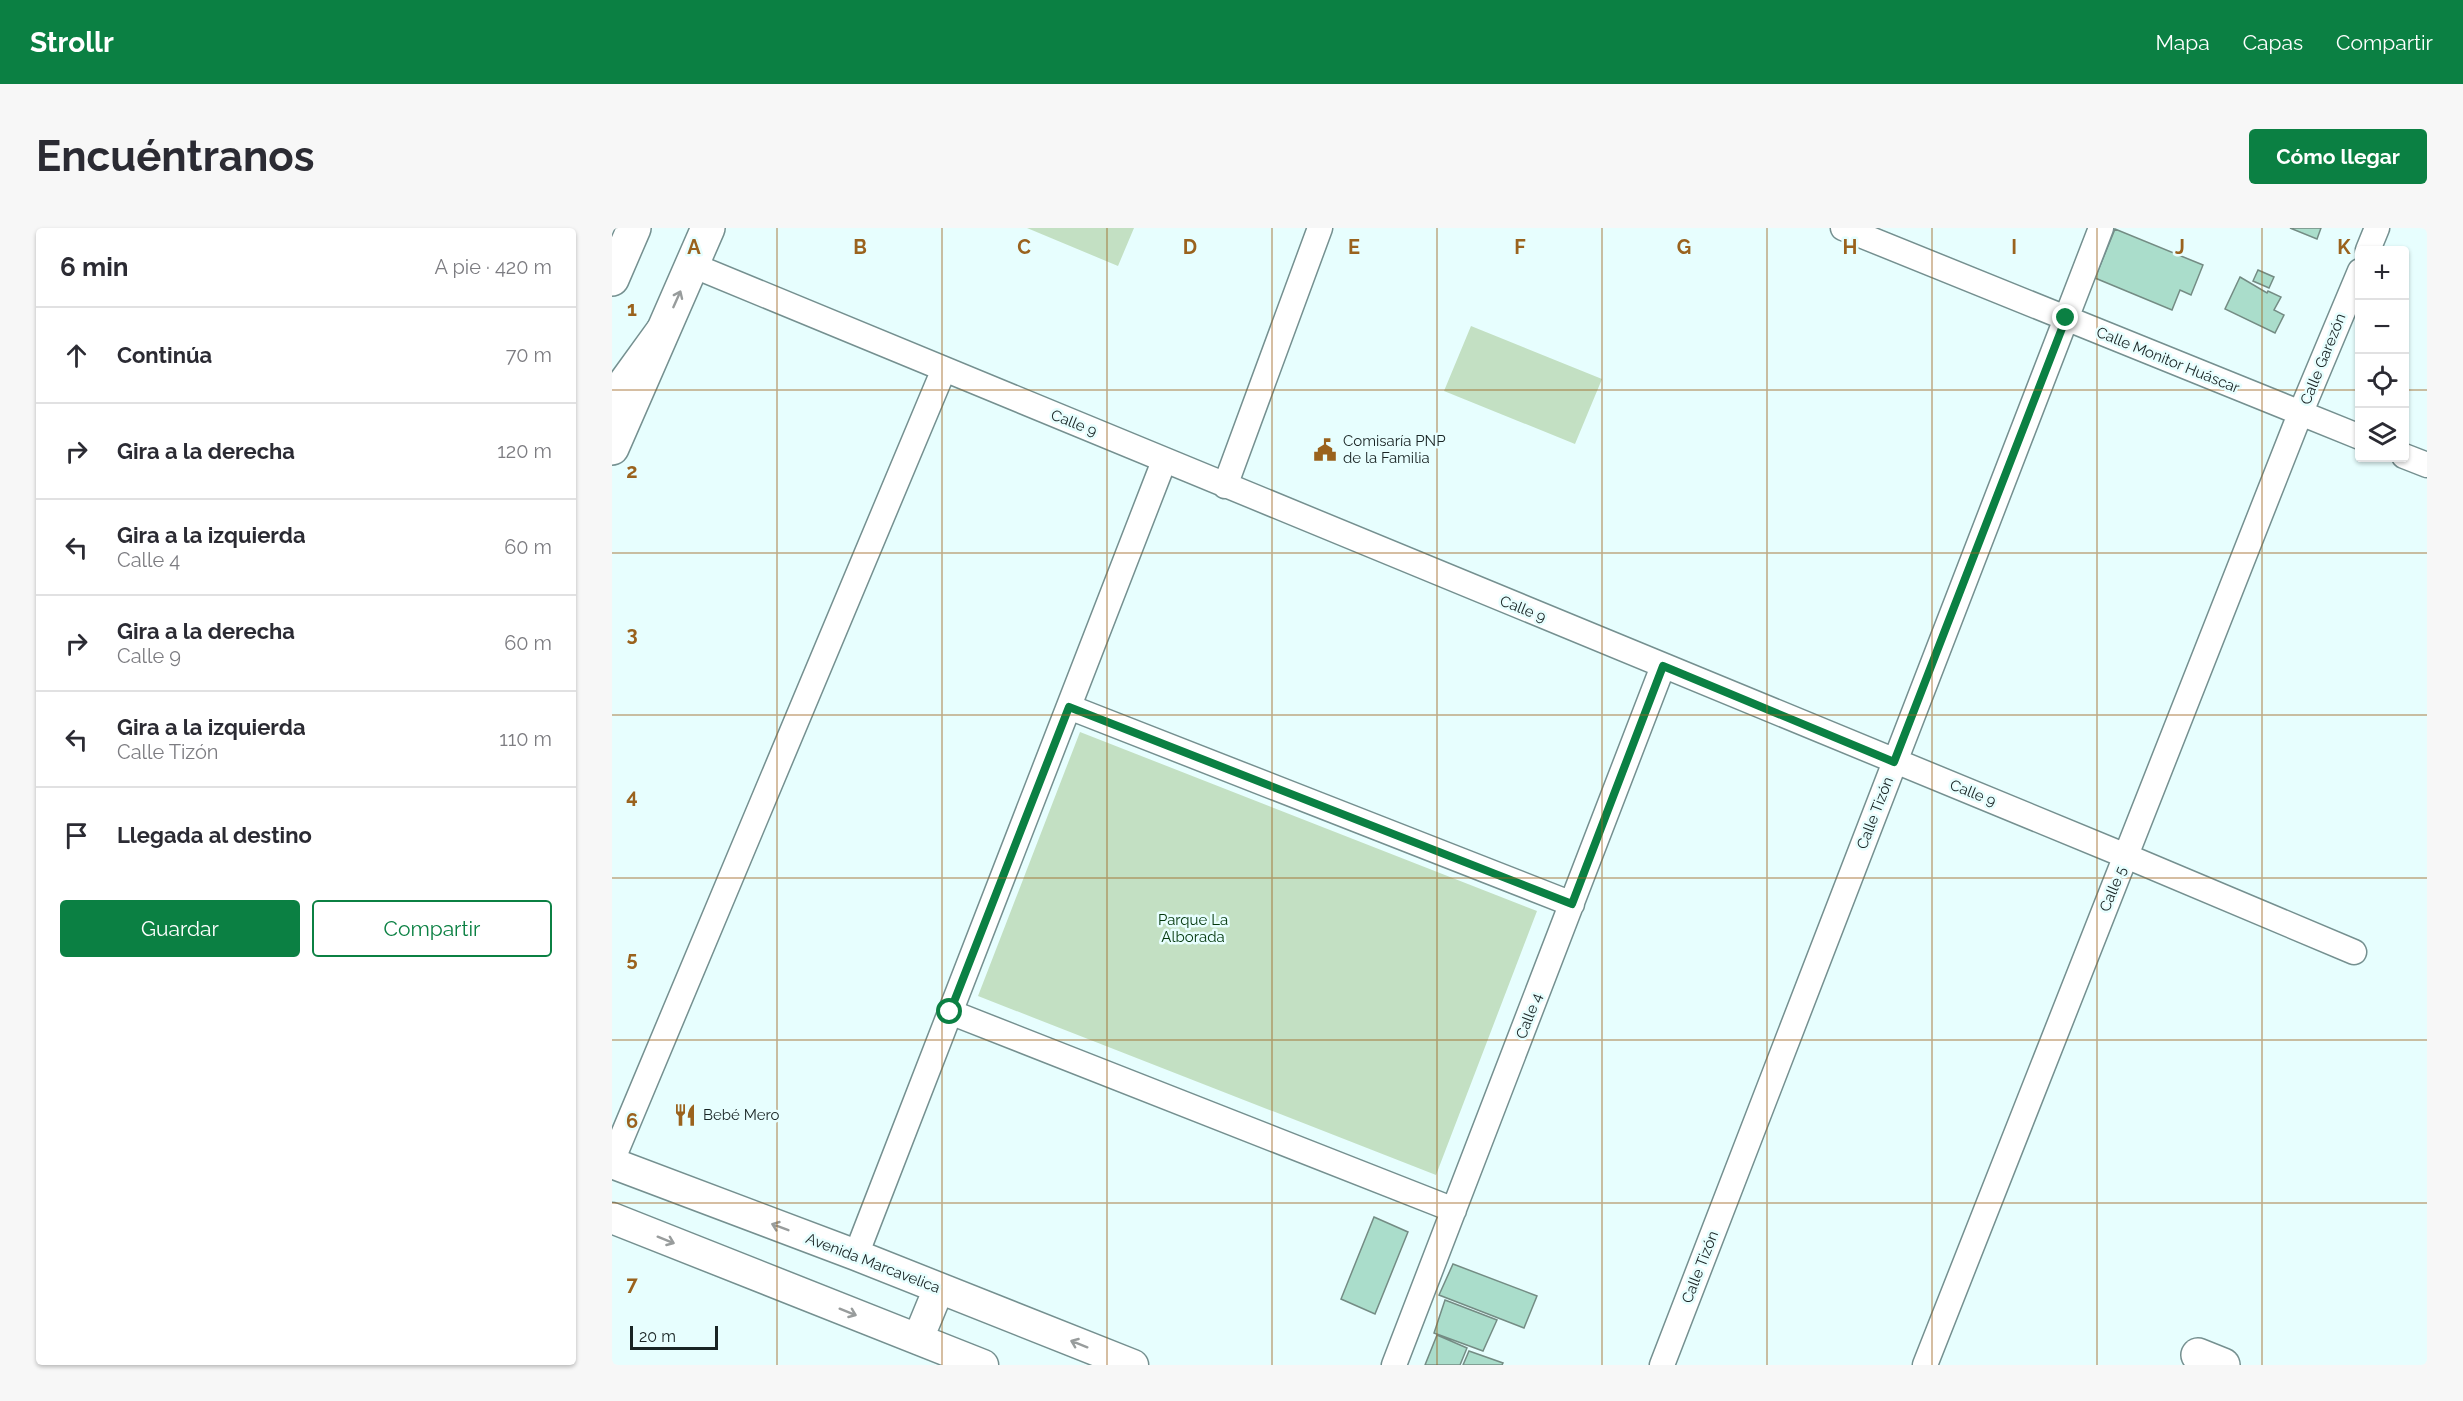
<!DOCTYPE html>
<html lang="es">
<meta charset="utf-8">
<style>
body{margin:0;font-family:Raleway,sans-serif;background:#f7f7f7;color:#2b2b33}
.controls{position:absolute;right:18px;top:18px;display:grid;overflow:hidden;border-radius:6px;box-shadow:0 2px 4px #0004}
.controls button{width:54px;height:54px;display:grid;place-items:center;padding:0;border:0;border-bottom:2px solid #e1e1e2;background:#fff;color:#2b2b33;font:30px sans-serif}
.scale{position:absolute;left:18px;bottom:15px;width:88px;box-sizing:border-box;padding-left:6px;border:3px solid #192424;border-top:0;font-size:16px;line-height:21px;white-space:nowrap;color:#192424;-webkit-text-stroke:4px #e7fefe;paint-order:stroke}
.stop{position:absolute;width:18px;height:18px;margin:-14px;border:4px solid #0b8043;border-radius:50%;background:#fff}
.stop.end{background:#0b8043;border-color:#fff;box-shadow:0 2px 6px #0008}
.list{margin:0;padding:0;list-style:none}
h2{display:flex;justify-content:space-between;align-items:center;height:78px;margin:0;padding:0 24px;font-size:26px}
h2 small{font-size:20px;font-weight:400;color:#7c7c81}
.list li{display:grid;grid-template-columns:39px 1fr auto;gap:18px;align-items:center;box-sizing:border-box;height:96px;padding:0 24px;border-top:2px solid #e1e1e2}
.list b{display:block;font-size:22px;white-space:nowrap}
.list p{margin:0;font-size:20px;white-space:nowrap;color:#7c7c81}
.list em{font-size:20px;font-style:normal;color:#7c7c81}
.actions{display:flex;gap:12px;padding:18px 24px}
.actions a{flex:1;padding:14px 0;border:2px solid #0b8043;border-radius:6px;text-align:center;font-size:21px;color:#0b8043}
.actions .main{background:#0b8043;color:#fff}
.icon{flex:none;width:33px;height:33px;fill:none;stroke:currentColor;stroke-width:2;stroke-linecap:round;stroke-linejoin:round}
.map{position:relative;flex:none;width:1815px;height:1137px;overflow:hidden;border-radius:6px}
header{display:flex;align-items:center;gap:36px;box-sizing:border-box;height:84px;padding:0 30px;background:#0b8043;color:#fff}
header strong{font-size:28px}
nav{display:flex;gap:33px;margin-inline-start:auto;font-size:21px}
.intro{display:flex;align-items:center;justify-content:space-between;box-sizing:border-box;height:144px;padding:0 36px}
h1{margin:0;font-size:42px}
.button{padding:15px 27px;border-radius:6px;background:#0b8043;color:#fff;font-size:21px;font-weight:700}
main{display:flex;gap:36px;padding:0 36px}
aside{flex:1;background:#fff;border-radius:6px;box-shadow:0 2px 4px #0004}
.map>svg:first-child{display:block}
.green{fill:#c3e0c3}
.building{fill:#aaddcb;stroke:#748c84;stroke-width:1.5}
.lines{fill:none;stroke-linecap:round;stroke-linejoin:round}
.minor-casing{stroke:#759090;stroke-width:27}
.tertiary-casing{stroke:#759090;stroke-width:33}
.secondary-casing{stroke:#759090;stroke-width:36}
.primary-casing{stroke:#759090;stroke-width:36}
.trunk-casing{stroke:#759090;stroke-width:36}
.minor{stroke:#fff;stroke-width:24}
.tertiary{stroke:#fff;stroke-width:30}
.secondary{stroke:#fff;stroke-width:33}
.primary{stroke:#fff;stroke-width:33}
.trunk{stroke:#fff;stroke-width:33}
.oneway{stroke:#989c9c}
.route{stroke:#0b8043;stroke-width:8}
.grid{fill:none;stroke:#9a621d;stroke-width:1.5;stroke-opacity:0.55}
.labels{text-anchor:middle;stroke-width:5;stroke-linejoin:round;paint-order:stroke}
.street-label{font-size:15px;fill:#192424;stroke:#e7fefe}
.poi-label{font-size:15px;fill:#192424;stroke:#e7fefe;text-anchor:start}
.park-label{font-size:15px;fill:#02370b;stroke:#e7fefe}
.grid-label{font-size:20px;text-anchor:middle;font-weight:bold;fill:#9a621d;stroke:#e7fefe;stroke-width:5;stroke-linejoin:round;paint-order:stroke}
</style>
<header>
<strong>Strollr</strong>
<nav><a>Mapa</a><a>Capas</a><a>Compartir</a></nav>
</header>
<div class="intro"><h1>Encuéntranos</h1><a class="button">Cómo llegar</a></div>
<main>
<aside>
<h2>6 min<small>A pie · 420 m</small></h2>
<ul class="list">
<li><svg class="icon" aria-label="ahead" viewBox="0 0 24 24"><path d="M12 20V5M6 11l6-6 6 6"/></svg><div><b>Continúa</b></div><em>70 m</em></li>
<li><svg class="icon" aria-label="right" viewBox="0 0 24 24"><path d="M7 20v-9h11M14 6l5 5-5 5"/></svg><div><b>Gira a la derecha</b></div><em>120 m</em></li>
<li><svg class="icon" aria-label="left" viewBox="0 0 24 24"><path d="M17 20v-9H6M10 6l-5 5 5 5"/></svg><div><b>Gira a la izquierda</b><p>Calle 4</p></div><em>60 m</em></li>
<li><svg class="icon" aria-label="right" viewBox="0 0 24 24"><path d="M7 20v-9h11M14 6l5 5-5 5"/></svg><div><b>Gira a la derecha</b><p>Calle 9</p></div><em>60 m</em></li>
<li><svg class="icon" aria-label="left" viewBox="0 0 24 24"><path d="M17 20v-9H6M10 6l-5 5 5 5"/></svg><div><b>Gira a la izquierda</b><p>Calle Tizón</p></div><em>110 m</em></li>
<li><svg class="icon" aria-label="arrive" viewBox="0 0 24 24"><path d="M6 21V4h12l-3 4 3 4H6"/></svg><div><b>Llegada al destino</b></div></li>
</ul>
<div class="actions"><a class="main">Guardar</a><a>Compartir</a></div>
</aside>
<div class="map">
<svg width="1815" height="1137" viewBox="0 0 1815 1137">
<rect width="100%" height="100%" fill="#e7fefe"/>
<path class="green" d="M415,0h107l-16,38z
M859,98l131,53 -27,65 -131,-53z
M468,504l457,179 -101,264 -458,-179z"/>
<path class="building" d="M1678,0h31l-4,11z
M1503,1l88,36 -12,30 -11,-5 -8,20 -77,-32z
M1646,42l16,7 -5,11 -16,-7z
M1628,49l27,16 1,-2 13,6 -7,13 10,5 -9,18 -50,-24z
M762,989l34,15 -33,82 -34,-15z
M841,1036l84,32 -13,32 -85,-33z
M833,1072l52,20 -14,31 -49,-18z
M825,1107l30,13 -7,17h-35z
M857,1123l34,12 -1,2h-39z"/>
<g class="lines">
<g class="minor-casing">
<path id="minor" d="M1231,0l517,209
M1756,22l9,-22
M80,37l1434,591 228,96
M1792,228l23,9
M613,258l95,-258
M457,479l503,197
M338,784l504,198
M0,933l332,-792
M244,1027l308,-794
M782,1137l269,-699
M1050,1137l439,-1137
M1313,1137l375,-951 60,-143"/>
</g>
<g class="tertiary-casing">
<path id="tertiary" d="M0,935l244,92 277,110
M0,990l371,147
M306,1111l21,-51"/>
</g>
<g class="secondary-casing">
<path id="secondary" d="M0,220l96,-220"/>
</g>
<g class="primary-casing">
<path id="primary" d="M1586,1127l25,10"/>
</g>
<g class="trunk-casing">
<path id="trunk" d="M0,51l22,-51
M0,173l50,-69"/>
</g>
<use href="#minor" class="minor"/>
<use href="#tertiary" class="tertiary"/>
<use href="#secondary" class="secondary"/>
<use href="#primary" class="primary"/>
<use href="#trunk" class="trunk"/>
</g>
<defs><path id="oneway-shaft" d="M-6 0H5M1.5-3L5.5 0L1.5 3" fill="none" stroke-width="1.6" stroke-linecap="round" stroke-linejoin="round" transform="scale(1.5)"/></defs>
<g class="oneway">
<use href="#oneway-shaft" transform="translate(65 71) rotate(-66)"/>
<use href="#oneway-shaft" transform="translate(168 999) rotate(-159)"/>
<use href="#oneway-shaft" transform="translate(54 1012) rotate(22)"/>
<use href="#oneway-shaft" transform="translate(236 1084) rotate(22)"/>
<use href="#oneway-shaft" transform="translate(467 1116) rotate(-158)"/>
</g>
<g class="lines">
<path class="route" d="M338,784l119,-305 503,197 91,-238 231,96 172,-444"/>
</g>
<path class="grid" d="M165,0v1137M330,0v1137M495,0v1137M660,0v1137M825,0v1137M990,0v1137M1155,0v1137M1320,0v1137M1485,0v1137M1650,0v1137M0,162h1748M1792,162h23M0,325h1815M0,487h1815M0,650h1815M0,812h1815M0,975h1815"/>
<defs>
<g id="civic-bare" transform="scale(1.8)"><path d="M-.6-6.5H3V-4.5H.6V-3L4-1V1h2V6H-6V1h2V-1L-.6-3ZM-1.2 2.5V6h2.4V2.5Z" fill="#9a621d" stroke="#e7fefe" stroke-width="2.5" paint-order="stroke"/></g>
<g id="restaurant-bare" transform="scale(1.8)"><path d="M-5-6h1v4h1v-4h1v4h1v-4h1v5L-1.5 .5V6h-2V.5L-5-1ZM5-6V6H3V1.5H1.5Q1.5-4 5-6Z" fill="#9a621d" stroke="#e7fefe" stroke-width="2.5" paint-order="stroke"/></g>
</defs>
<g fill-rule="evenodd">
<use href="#civic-bare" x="713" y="222"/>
<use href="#restaurant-bare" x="73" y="887"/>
</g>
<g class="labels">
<g class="street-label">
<text transform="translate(1711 131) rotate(-68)" y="5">Calle Garezón</text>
<text transform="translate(1556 132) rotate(22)" y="5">Calle Monitor Huáscar</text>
<text transform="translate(462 195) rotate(22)" y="5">Calle 9</text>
<text transform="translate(911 381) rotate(22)" y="5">Calle 9</text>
<text transform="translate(1361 565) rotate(22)" y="5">Calle 9</text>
<text transform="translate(1263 585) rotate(-69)" y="5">Calle Tizón</text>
<text transform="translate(1501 661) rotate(-68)" y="5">Calle 5</text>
<text transform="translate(917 788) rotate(-69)" y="5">Calle 4</text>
<text transform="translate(261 1035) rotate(21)" y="5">Avenida Marcavelica</text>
<text transform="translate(1088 1039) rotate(-69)" y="5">Calle Tizón</text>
</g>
<g class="poi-label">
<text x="731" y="218">Comisaría PNP<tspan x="731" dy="17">de la Familia</tspan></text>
<text x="91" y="892">Bebé Mero</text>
</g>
<g class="park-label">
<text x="581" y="697">Parque La<tspan x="581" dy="17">Alborada</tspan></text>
</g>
</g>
<g class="grid-label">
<text x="82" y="26">A</text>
<text x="248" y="26">B</text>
<text x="412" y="26">C</text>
<text x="578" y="26">D</text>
<text x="742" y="26">E</text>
<text x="908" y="26">F</text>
<text x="1072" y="26">G</text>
<text x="1238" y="26">H</text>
<text x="1402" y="26">I</text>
<text x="1568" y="26">J</text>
<text x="1732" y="26">K</text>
<text x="20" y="88">1</text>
<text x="20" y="250">2</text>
<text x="20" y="413">3</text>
<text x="20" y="575">4</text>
<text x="20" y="738">5</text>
<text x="20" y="900">6</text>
<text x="20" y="1063">7</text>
</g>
</svg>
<div class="controls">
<button>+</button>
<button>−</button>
<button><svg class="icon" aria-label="locate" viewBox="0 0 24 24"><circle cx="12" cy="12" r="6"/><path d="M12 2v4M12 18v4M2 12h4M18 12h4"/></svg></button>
<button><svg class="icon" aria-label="layers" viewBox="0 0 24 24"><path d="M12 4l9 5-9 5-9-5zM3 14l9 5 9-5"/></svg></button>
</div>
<div class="scale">20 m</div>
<div class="stop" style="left:338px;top:784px"></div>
<div class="stop end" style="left:1454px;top:90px"></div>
</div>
</main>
